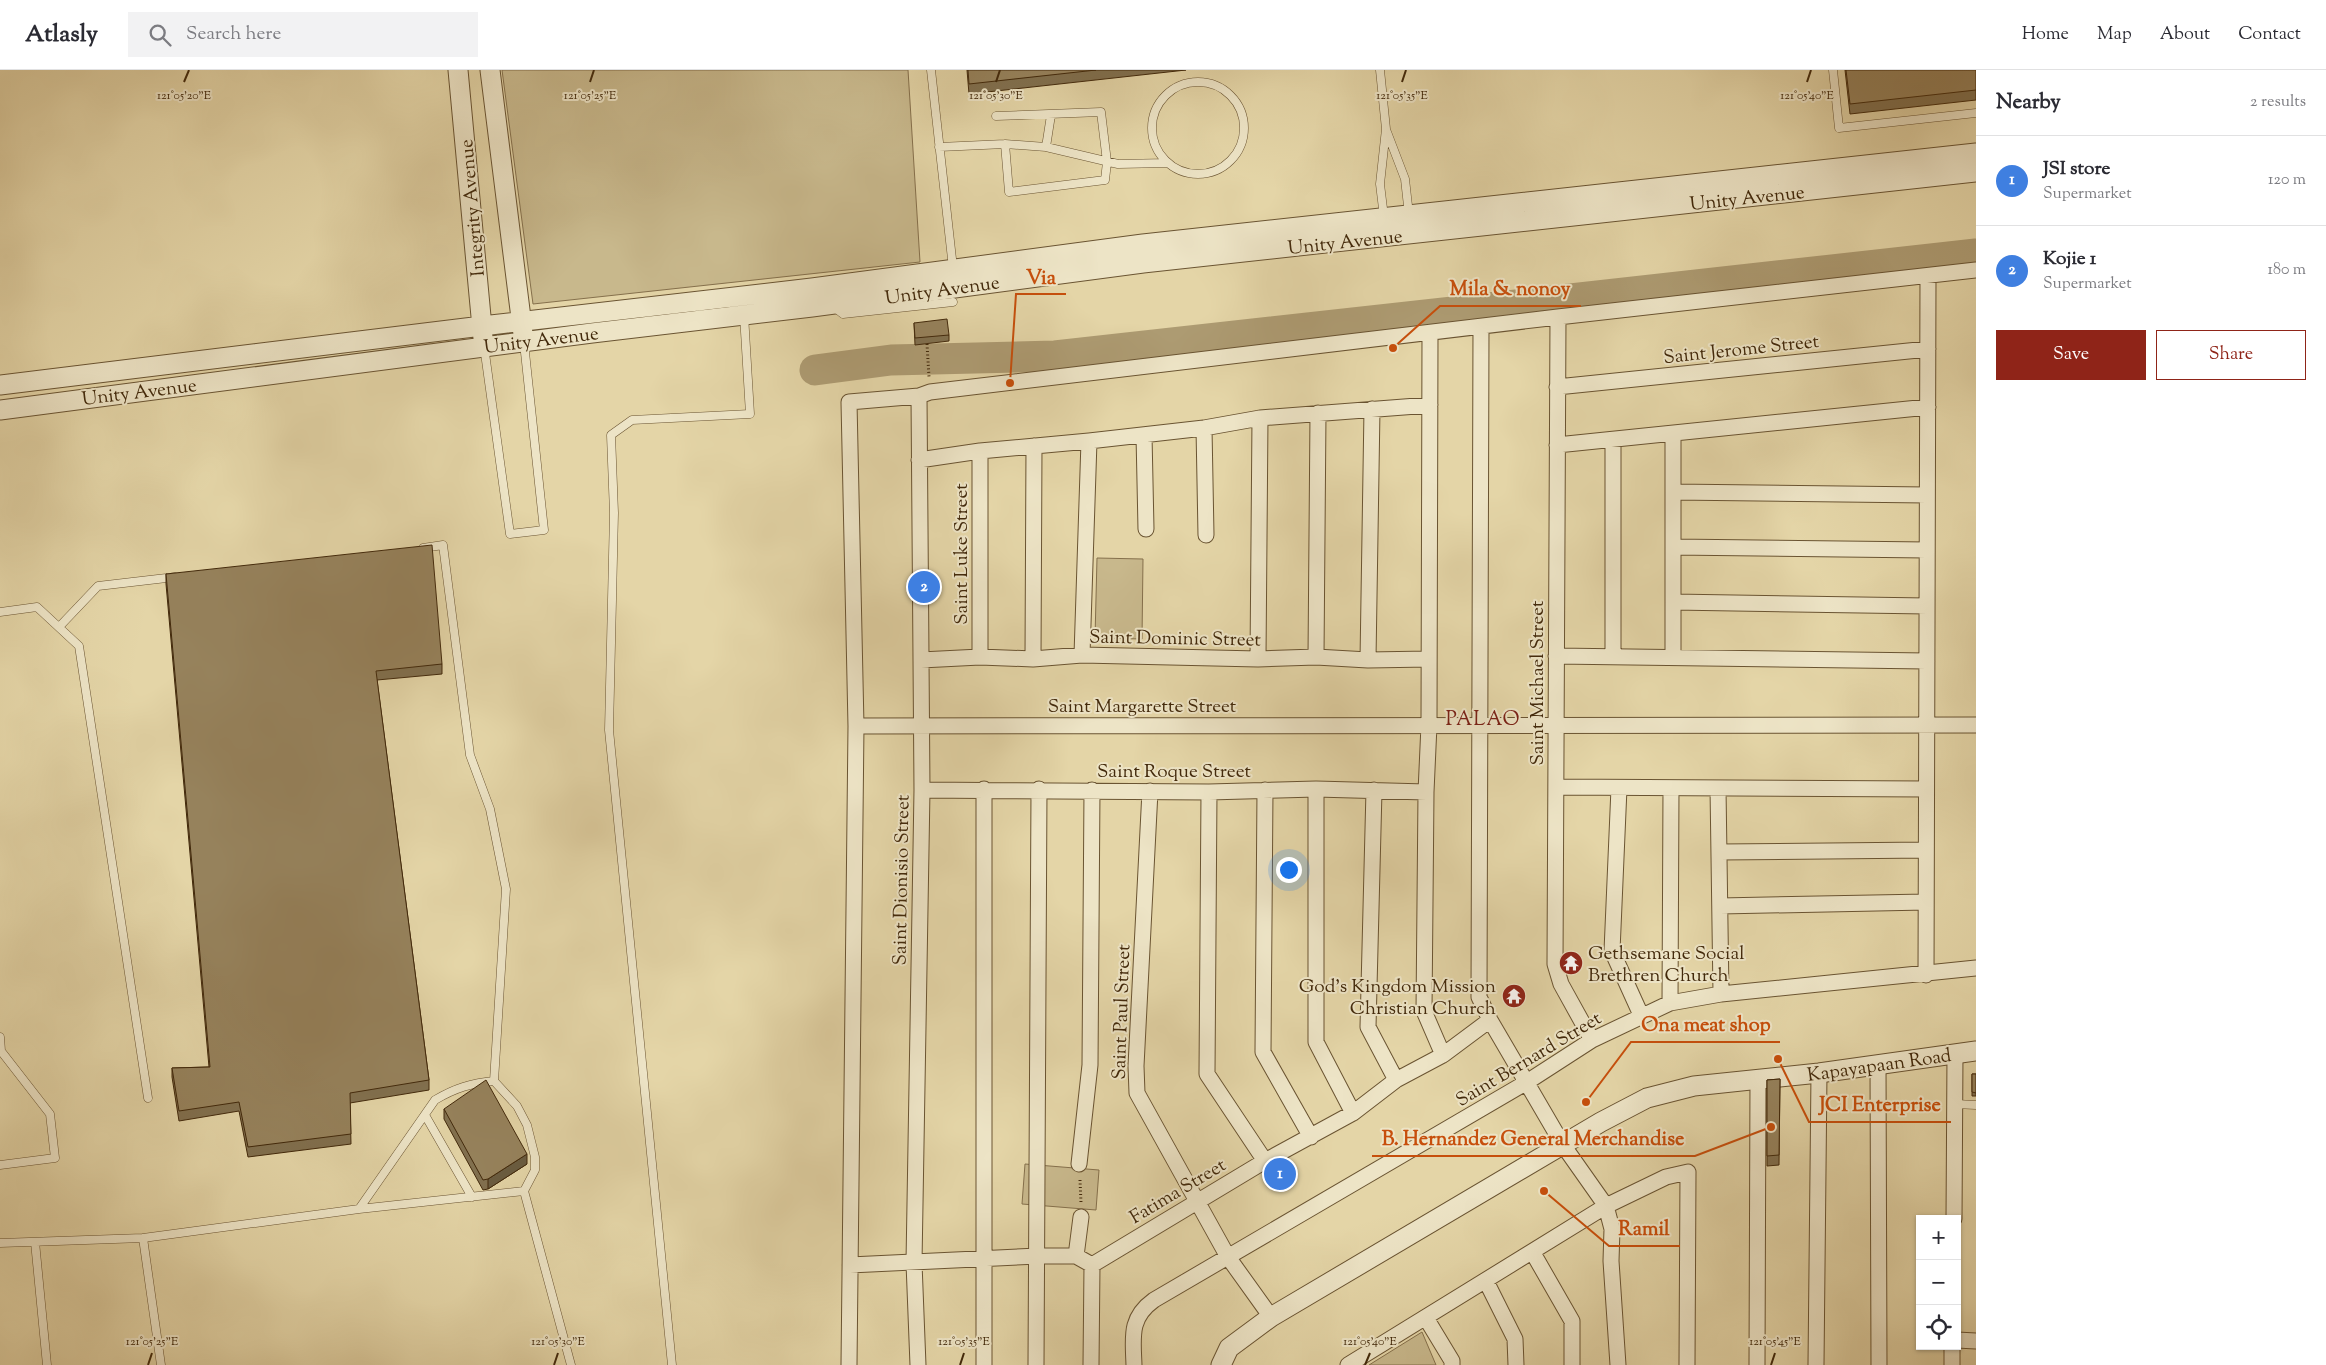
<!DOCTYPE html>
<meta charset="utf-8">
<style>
body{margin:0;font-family:"Sorts Mill Goudy",serif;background:#f2f2f3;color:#2b2b33}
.controls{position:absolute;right:15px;bottom:15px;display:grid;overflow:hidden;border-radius:0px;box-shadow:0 1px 4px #0004}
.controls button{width:45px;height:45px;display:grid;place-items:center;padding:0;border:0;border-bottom:1px solid #e1e1e2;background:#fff;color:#2b2b33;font:25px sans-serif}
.you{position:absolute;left:1288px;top:799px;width:18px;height:18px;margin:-12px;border:4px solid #fff;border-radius:50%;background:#1a73e8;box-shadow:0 0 0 8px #1a73e833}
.badge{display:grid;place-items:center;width:32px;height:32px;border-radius:50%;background:#8f2418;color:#fff;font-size:16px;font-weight:700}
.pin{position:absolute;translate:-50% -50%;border:2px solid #fff;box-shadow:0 1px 5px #0006}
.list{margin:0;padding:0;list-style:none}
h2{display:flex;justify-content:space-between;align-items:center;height:65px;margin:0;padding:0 20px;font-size:21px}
h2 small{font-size:16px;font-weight:400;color:#7c7c81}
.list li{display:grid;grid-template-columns:32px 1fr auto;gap:15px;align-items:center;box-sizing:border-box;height:90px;padding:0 20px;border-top:1px solid #e1e1e2}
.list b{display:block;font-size:19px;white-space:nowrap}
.list p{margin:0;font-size:16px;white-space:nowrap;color:#7c7c81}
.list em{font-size:16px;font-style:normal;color:#7c7c81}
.actions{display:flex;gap:10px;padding:15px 20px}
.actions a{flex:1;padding:11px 0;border:1px solid #8f2418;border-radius:0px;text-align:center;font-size:18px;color:#8f2418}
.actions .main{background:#8f2418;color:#fff}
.icon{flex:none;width:28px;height:28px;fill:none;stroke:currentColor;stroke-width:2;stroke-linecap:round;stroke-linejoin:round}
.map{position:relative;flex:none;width:1976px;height:1295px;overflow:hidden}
header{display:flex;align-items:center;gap:30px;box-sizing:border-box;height:70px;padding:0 25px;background:#fff;border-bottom:1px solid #e1e1e2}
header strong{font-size:24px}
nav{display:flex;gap:28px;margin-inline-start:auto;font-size:18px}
.search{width:350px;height:45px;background:#f2f2f3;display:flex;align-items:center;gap:12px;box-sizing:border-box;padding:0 18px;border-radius:0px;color:#7c7c81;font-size:19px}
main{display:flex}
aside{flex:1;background:#fff}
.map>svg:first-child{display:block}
.green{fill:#c8b88c;stroke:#85704c}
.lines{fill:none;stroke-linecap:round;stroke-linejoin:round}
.river{stroke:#ad9b72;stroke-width:31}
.service-casing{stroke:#6a5432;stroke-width:9}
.minor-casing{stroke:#6a5432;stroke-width:17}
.tertiary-casing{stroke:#6a5432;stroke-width:21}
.path{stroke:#42290b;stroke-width:3;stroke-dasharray:1 2.5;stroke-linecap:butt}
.service{stroke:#ede4c6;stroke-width:8}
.minor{stroke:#ede4c6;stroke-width:15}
.tertiary{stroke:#ede4c6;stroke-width:19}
.wall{fill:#81704f;stroke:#42290b}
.shaded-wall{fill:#695b40;stroke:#42290b}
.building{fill:#96825c;stroke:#42290b}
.ticks{fill:none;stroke:#42290b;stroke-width:2}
.labels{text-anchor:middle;stroke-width:4;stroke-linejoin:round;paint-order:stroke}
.street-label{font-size:19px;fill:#42290b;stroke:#ede4c6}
.poi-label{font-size:19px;fill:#42290b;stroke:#ede4c6;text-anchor:start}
.neighbourhood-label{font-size:20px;letter-spacing:1px;fill:#7a1f14;stroke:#ede4c6}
.ticks-label{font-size:12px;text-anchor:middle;fill:#42290b;stroke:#ede4c6;stroke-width:4;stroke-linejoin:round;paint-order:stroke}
.leader{fill:none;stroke:#c74f0c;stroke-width:2}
.callout-dot{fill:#c74f0c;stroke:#ede4c6;stroke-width:2}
.callout-label{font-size:20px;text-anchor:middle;font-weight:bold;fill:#c74f0c;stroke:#ede4c6;stroke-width:4;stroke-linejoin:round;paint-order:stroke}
</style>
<header>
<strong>Atlasly</strong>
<div class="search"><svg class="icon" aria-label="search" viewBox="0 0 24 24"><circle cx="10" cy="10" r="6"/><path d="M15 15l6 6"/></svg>Search here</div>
<nav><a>Home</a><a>Map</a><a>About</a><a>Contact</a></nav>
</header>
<main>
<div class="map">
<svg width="1976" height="1295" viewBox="0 0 1976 1295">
<rect width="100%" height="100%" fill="#e4d5a7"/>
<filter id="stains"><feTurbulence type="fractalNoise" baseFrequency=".004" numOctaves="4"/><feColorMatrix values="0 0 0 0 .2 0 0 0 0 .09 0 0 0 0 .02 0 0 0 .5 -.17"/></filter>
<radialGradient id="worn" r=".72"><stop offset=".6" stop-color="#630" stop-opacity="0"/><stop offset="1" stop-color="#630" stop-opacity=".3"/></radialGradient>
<path class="green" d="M502,0h406l12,192 -387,42z
M1097,488l46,1 -1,80 -47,-1z
M1025,1094l74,6 -3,40 -74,-6z
M1422,1262l14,33h-67z"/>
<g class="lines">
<path class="river" d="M815,300l76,-10 164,-4 921,-102"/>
<g class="service-casing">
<path id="service" d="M931,0l22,198
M1380,0l6,59 -6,55 4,33
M1833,0l6,58 137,-15
M1152 58a46 46 0 1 1 92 0a46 46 0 1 1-92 0Z
M996,46l105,-4 6,50 -2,18 -96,12 -4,-48
M1387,62l18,47 4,36
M939,77l66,-3 41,3 72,17 49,-1
M1046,77l5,-32
M834,237l9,7 110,-12
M484,276l26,188 34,-4 -20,-187
M0,542l37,-5 42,39 69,452
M59,557l39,-41 77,-9
M0,967l1,14 49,63 5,44 -55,7
M494,1011l23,25 10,19 8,32v13l-11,21
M1955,1034l21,1
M425,1045l47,82
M359,1139l165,-18 47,174
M143,1168l18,127
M35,1172l12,123
M0,1173l143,-5 216,-29 76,-109c20,-12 37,-17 59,-19l12,-192 -16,-80 -20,-54 -27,-210 -20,3
M672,1295l-63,-635 5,-217 -3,-78 21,-15 118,-6 -6,-99"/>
</g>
<g class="minor-casing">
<path id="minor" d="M1558,247l-3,647 6,20 31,56
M1481,257l-2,670 11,23 73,125 43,61 6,23 -1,32 7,104
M1430,264l-1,391 -3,67 -2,219 19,44
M1557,317l371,-38
M1204,358l2,107
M1673,364v224
M1144,365l2,94
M1613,370v217
M1557,375l371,-38
M980,381v206
M919,390l61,-9 109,-10 115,-13 56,-10 170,-13
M1673,422l254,3
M1673,477l254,3
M1673,532l254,4
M1082,585l7,-214
M1556,586l371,5
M1316,587l2,-244
M1033,589l1,-213
M1258,589l2,-241
M921,590l59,-3 53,2 49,-4 176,4 58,-2 52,3 61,-1
M1368,590l4,-251
M856,656l1120,-1
M1556,717l370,2
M1619,718l-7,163 29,64
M1718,718l3,206
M984,719v576
M1316,719v253l37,71
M922,720l287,2 107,-3 110,3
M1265,720l-2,262 48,85
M1374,720l-6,237 28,53
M1150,721l-14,275 1,27 91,164 43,60
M1209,722l-2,282 58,87
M1719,782l207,-2
M1720,836l206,-4
M1926,905l2,-699
M1670,933l1,-215
M1878,995l1,300
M1079,1094l11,-99 2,-275
M1954,1149l1,-165
M1533,1183l39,68v44
M1076,1186l5,-39
M850,1195l188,-9h38l16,9
M1092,1195l173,-104 88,-48 43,-33 47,-25 47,-35
M1486,1211l29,58 1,26
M1426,1248l26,43v4
M1957,1270l19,1
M849,1295l7,-639 -7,-324 70,-6 11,-4 628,-75 418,-47
M918,1295l-4,-102 8,-473 -3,-394
M1036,1295l3,-576
M1091,1295l1,-100
M1134,1295c-1,-28 -5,-47 20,-65l373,-218 65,-42 78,-37 51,-9 255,-26
M1348,1295l258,-159 60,-29 22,-5 -1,193
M1757,1295l1,-287
M1816,1295l3,-292
M1952,1295v-19"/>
</g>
<g class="tertiary-casing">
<path id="tertiary" d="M458,0l25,268
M490,0l33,264
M0,315l482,-59 330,-38 331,-44 833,-91
M0,340l592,-77 220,-26 331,-44 833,-91
M1221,1295l8,-17 42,-31 330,-195 46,-24 47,-12 125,-13 157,-22"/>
</g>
<path class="path" d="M927,274l2,33
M1080,1110l1,23"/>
<use href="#service" class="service"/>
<use href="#minor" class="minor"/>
<use href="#tertiary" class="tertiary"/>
</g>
<path class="wall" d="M967,0h219l-217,24z
M1845,0h131v30l-126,14z
M914,253l35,12v6l-34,4z
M166,504l276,90v10l-65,6 52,400v10l-79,13 1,41 -103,13 -9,-46 -60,10 -7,-44v-9l37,-1 -43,-483z
M1972,1004h4v22h-4z
M1780,1009l-1,86 -12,1v-86z
M444,1039l83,55 -39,25 -5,1 -39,-71z"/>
<path class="shaded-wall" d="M527,1084v10l-39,25v-10z"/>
<path class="building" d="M968,0h128l-127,14z
M1846,0h130v20l-126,14z
M947,249l2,16 -34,3 -1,-15z
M432,475l10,119 -66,7 53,409 -79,13 1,41 -103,13 -9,-45 -60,9 -7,-43 38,-1 -44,-493z
M1972,1004h4v19l-4,-1z
M1780,1009l-1,76 -12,1v-76z
M486,1010l41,74 -39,25 -5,1 -39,-71z"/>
<path class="ticks" d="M184,12l5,-12M590,12l4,-12M996,12l4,-12M1402,12l4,-12M1807,12l4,-12M148,1295l4,-12M554,1295l4,-12M960,1295l4,-12M1365,1295l5,-12M1771,1295l4,-12"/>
<defs>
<g id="temple-disc" transform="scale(1.25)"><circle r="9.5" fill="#8f2418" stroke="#ede4c6"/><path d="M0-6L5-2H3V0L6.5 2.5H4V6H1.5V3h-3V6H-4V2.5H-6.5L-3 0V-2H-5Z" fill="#fff"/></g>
</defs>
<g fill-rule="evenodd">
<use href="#temple-disc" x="1571" y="893"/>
<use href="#temple-disc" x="1514" y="926"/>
</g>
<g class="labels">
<g class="street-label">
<text transform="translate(1747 127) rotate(-6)" y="7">Unity Avenue</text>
<text transform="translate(471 138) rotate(-95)" y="7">Integrity Avenue</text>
<text transform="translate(1345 171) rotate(-6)" y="7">Unity Avenue</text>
<text transform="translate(942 219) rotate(-8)" y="7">Unity Avenue</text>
<text transform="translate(541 269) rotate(-7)" y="7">Unity Avenue</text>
<text transform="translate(1741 278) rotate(-6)" y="7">Saint Jerome Street</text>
<text transform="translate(139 321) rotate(-7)" y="7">Unity Avenue</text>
<text transform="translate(960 484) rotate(-90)" y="7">Saint Luke Street</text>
<text transform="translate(1175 567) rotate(1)" y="7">Saint Dominic Street</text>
<text transform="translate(1536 613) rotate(-90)" y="7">Saint Michael Street</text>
<text x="1142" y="642">Saint Margarette Street</text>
<text x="1174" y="707">Saint Roque Street</text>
<text transform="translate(900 810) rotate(-89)" y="7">Saint Dionisio Street</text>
<text transform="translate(1120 942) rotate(-88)" y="7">Saint Paul Street</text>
<text transform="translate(1528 988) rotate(-31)" y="7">Saint Bernard Street</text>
<text transform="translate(1879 994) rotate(-8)" y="7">Kapayapaan Road</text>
<text transform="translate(1177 1120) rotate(-31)" y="7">Fatima Street</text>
</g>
<g class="poi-label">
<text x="1588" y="889">Gethsemane Social<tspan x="1588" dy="22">Brethren Church</tspan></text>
<text x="1496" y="922" text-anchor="end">God's Kingdom Mission<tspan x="1496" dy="22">Christian Church</tspan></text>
</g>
<g class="neighbourhood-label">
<text x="1483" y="655">PALAO</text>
</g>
</g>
<g class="ticks-label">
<text x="590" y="29">121°05'25"E</text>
<text x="996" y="29">121°05'30"E</text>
<text x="1402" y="29">121°05'35"E</text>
<text x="1807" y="29">121°05'40"E</text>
<text x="184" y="29">121°05'20"E</text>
<text x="152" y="1275">121°05'25"E</text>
<text x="558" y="1275">121°05'30"E</text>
<text x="964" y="1275">121°05'35"E</text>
<text x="1370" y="1275">121°05'40"E</text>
<text x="1775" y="1275">121°05'45"E</text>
</g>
<path class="leader" d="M1010 313L1016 224H1066M1393 278L1440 236H1581M1586 1032L1631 972H1780M1778 989L1809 1052H1951M1771 1057L1695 1086H1372M1544 1121L1609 1176H1680"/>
<g class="callout-dot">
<circle cx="1010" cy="313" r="5"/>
<circle cx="1393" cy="278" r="5"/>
<circle cx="1586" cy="1032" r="5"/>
<circle cx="1778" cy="989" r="5"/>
<circle cx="1771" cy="1057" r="5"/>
<circle cx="1544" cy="1121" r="5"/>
</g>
<g class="callout-label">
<text x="1041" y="214">Via</text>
<text x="1510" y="225">Mila &amp; nonoy</text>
<text x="1706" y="961">Ona meat shop</text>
<text x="1880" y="1041">JCI Enterprise</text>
<text x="1533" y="1075">B. Hernandez General Merchandise</text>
<text x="1644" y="1165">Ramil</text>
</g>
<rect width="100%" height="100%" filter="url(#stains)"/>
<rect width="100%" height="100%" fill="url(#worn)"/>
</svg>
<div class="controls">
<button>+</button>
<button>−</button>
<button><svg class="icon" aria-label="locate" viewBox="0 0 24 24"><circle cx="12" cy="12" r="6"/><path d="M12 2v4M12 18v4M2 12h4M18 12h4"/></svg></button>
</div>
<div class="you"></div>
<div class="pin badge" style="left:1280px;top:1104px;background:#3f7fe0">1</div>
<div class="pin badge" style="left:924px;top:517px;background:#3f7fe0">2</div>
</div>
<aside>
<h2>Nearby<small>2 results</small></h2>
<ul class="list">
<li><span class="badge" style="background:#3f7fe0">1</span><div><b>JSI store</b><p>Supermarket</p></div><em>120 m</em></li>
<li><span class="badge" style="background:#3f7fe0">2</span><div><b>Kojie 1</b><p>Supermarket</p></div><em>180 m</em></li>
</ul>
<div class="actions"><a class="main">Save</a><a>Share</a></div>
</aside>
</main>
